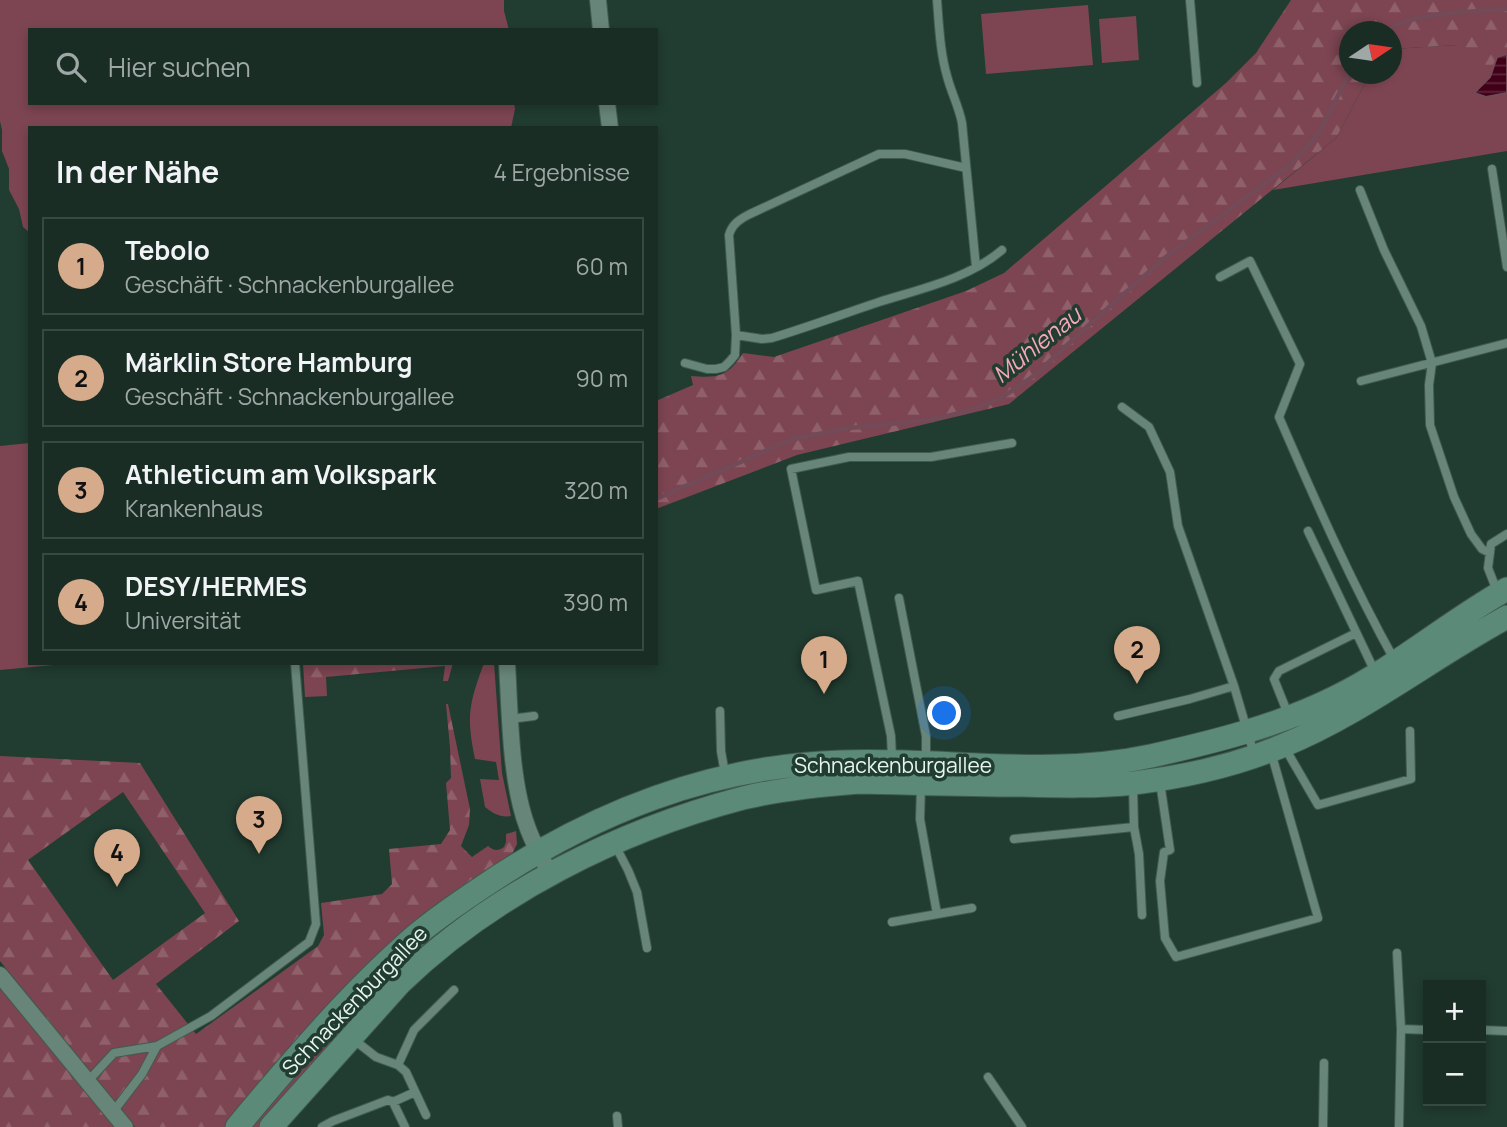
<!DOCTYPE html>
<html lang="de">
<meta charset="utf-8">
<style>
body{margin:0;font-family:Manrope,sans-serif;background:#263932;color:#f1f3f6}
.controls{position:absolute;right:21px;bottom:21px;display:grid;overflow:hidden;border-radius:0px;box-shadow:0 4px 10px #0003}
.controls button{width:63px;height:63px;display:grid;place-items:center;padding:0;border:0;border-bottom:2px solid #374942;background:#192d25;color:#f1f3f6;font:35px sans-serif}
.compass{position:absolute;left:1339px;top:21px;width:63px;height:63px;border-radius:50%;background:#192d25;box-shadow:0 4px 10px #0003;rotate:77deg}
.you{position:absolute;left:945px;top:714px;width:24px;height:24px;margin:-18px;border:5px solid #fff;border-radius:50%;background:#1a73e8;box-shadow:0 0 0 10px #1a73e833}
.badge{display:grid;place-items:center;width:46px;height:46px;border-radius:50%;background:#d6ab8b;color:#111;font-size:23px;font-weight:700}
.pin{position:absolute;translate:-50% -58px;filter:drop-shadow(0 2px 4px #0008)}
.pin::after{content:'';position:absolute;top:37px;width:24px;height:21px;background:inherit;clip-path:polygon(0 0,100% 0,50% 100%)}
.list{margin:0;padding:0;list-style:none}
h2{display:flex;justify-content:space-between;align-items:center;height:91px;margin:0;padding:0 28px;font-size:30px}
h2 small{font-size:23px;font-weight:400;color:#9fa8a7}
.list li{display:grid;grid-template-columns:46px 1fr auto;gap:21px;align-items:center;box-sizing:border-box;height:98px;margin:0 14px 14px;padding:0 14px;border:2px solid #374942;border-radius:0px}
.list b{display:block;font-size:26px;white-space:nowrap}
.list p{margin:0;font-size:23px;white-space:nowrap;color:#9fa8a7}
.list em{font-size:23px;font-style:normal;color:#9fa8a7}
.icon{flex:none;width:38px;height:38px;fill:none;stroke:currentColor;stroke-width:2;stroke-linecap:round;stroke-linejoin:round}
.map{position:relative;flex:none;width:1507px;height:1127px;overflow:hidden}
.search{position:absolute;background:#192d25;box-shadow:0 4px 10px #0003;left:28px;top:28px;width:630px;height:77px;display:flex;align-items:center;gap:18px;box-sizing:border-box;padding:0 24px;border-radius:0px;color:#9fa8a7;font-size:26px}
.panel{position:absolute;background:#192d25;box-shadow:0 4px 10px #0003;left:28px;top:126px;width:630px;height:539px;border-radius:0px}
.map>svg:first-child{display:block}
.green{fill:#7c4551}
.forest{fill:url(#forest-firs);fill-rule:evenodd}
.water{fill:url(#water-rules);stroke:#734a58;stroke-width:2}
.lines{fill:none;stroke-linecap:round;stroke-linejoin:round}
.stream{stroke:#734a58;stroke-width:4.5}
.service-casing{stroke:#415a51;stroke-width:10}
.minor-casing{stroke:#415a51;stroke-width:18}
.secondary-casing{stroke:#415a51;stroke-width:25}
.service{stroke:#678578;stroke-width:8}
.minor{stroke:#678578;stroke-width:16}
.secondary{stroke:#5b8b78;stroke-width:23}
.labels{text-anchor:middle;stroke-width:7;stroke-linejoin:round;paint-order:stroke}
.street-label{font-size:21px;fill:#e6f6ef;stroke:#213c31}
.water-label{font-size:23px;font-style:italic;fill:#f6a8b8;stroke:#213c31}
</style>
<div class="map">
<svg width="1507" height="1127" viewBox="0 0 1507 1127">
<defs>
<pattern id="forest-firs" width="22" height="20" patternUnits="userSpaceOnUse" patternTransform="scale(1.75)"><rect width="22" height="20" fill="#7c4551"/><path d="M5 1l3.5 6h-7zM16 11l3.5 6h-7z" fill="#8f606a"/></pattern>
<pattern id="water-rules" width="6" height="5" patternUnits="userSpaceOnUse" patternTransform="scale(1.75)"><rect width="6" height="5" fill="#420018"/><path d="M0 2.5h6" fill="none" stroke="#5d263a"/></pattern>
</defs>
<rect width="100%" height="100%" fill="#213c31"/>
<path class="green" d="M0,0h504v11l5,19h-479v73h484l1,6 -4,19h-481v105l-7,-6 -4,-18 -10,-19v-21l-7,-18v-21l-2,-9z
M1088,5l5,60 -107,9 -5,-60z
M1136,16l3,44 -37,3 -3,-44z
M1457,45l50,23v83l-234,39 63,-52 34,-64h22v-25z
M30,443v220h45l-75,7v-224z
M484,663h10l8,110 9,43c-10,2 -19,-3 -26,-9l-5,-28 19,1 -3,-18 -21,-3c-9,-43 -6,-55 9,-96z
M384,977l3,2 -12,13 -7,14 -106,121h-16z"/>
<path class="forest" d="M1291,0h216v68l-48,-3 -2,-20 -65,4v-17h-42v42h20l-34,64 -327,266 -212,51 -141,54v-108l37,-16 -2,-9c27,2 37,1 52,-23l31,4 192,-66 38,-18 222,-190 30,-30z
M303,663h150l-5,18h-5l2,-15 -119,11 1,19 -22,1z
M446,704h2l22,105 -1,16 -8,21 11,11 16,-11c6,5 10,5 16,1l2,-5v-8l10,-3 1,13 -5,10 -228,204 -59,69h-90l-135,-166v-205l140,7 99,158 -83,63 40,50 122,-88 6,-11 -3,-32 61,-9 10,-10 -3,-35 52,-5 9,-14 -4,-47 5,-5 -1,-30zM123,792l82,121 -92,67 -85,-120z
M0,986l115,141h-115z"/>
<path class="water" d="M1507,54v39l-21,4 -12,-4 16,-16 7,-20z"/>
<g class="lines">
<path class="stream" d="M1384,32c26,-20 89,-20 123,-23
M656,499l137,-60 57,-11 78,-8 37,-8 36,-14 34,-23 56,-52 76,-67 124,-92 28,-31 31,-61"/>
<g class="service-casing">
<path id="service" d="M937,0c2,25 3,52 10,76 4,16 12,31 15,47l14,144
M1190,0l7,83
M1492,169l15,98
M1360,190l24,60 37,76 11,37 -3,22 1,40 24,72 17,37 11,15 8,4
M1220,277l30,-16 50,103 -21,53c36,83 72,165 116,244
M736,335l26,4 10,-1c36,-11 71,-24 107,-36 41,-13 89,-23 123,-52
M685,363l22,6h9l8,-2 6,-6 5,-6 1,-20 -7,-100c3,-11 11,-16 21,-21l129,-60h26l61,14
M1361,381l146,-38
M1122,407l27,20 21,45 8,54 56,160 20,68
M1308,531l68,143
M1497,591l-9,-23 3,-24 16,-10
M899,598l27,138v25
M720,711l1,40 4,23
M1288,714l-14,-35 5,-8 77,-38
M1118,716l72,-17 44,-13
M510,719l24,-3
M1285,748l33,57 93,-26 -1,-48
M892,758l-1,-22 -33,-155 -42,9 -25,-121 58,-12h82l81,-14
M1160,782l10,68 -6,2 -4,29 5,57 11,19 142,-39 -47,-166
M921,786l-1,33 17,95
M1134,827l5,27 3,61
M1014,839l120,-12 -1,-41
M615,845l13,25 9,22 10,56
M892,922l80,-14
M1397,953l4,76 -2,98
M1401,1029l27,1
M1481,1030l26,1
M353,1039l23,18 22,8 8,7 20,43
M157,1046l54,-30 98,-74 7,-18 -21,-261
M398,1065l16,-35 40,-40
M988,1077l34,50
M88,1081l26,-28 43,-7 -15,28 -29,38
M393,1102l22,-10
M617,1116l1,11
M322,1127l11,-6 55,-21 5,2 12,25
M1323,1127l1,-64"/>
</g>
<g class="minor-casing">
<path id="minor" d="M598,0l3,30
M607,103l3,25
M507,663c3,50 3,117 20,163 6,18 15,33 24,49
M0,975l125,152"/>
</g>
<g class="secondary-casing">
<path id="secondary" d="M237,1127c55,-66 112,-133 177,-190 22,-19 46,-35 70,-51 108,-73 225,-120 357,-124 103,-4 208,16 310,-6 62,-14 127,-30 185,-59 61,-30 112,-75 171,-108
M271,1127l129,-144c93,-90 218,-152 343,-185 37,-9 77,-13 116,-16 54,1 109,3 164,3 37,1 74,2 111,-2 50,-6 102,-18 148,-37 81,-33 149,-88 225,-129"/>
</g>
<use href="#service" class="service"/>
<use href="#minor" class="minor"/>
<use href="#secondary" class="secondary"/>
</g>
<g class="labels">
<g class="street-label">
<text x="893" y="773">Schnackenburgallee</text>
<text transform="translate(355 1001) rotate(-46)" y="7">Schnackenburgallee</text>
</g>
<g class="water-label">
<text transform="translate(1037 345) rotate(-39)" y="8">Mühlenau</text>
</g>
</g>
</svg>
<div class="controls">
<button>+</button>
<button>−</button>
</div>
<svg class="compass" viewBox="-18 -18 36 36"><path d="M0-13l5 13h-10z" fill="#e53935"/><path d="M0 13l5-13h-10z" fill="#9fa8a7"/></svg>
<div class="you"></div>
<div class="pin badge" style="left:824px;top:694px">1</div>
<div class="pin badge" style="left:1137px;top:684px">2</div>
<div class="pin badge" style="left:259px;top:854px">3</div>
<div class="pin badge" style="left:117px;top:887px">4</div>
<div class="search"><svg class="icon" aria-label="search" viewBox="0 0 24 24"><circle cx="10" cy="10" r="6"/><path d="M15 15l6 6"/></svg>Hier suchen</div>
<section class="panel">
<h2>In der Nähe<small>4 Ergebnisse</small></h2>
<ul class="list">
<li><span class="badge">1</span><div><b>Tebolo</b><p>Geschäft · Schnackenburgallee</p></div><em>60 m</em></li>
<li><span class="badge">2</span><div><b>Märklin Store Hamburg</b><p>Geschäft · Schnackenburgallee</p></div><em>90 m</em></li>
<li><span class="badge">3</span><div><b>Athleticum am Volkspark</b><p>Krankenhaus</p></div><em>320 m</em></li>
<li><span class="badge">4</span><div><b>DESY/HERMES</b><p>Universität</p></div><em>390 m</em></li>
</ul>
</section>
</div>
